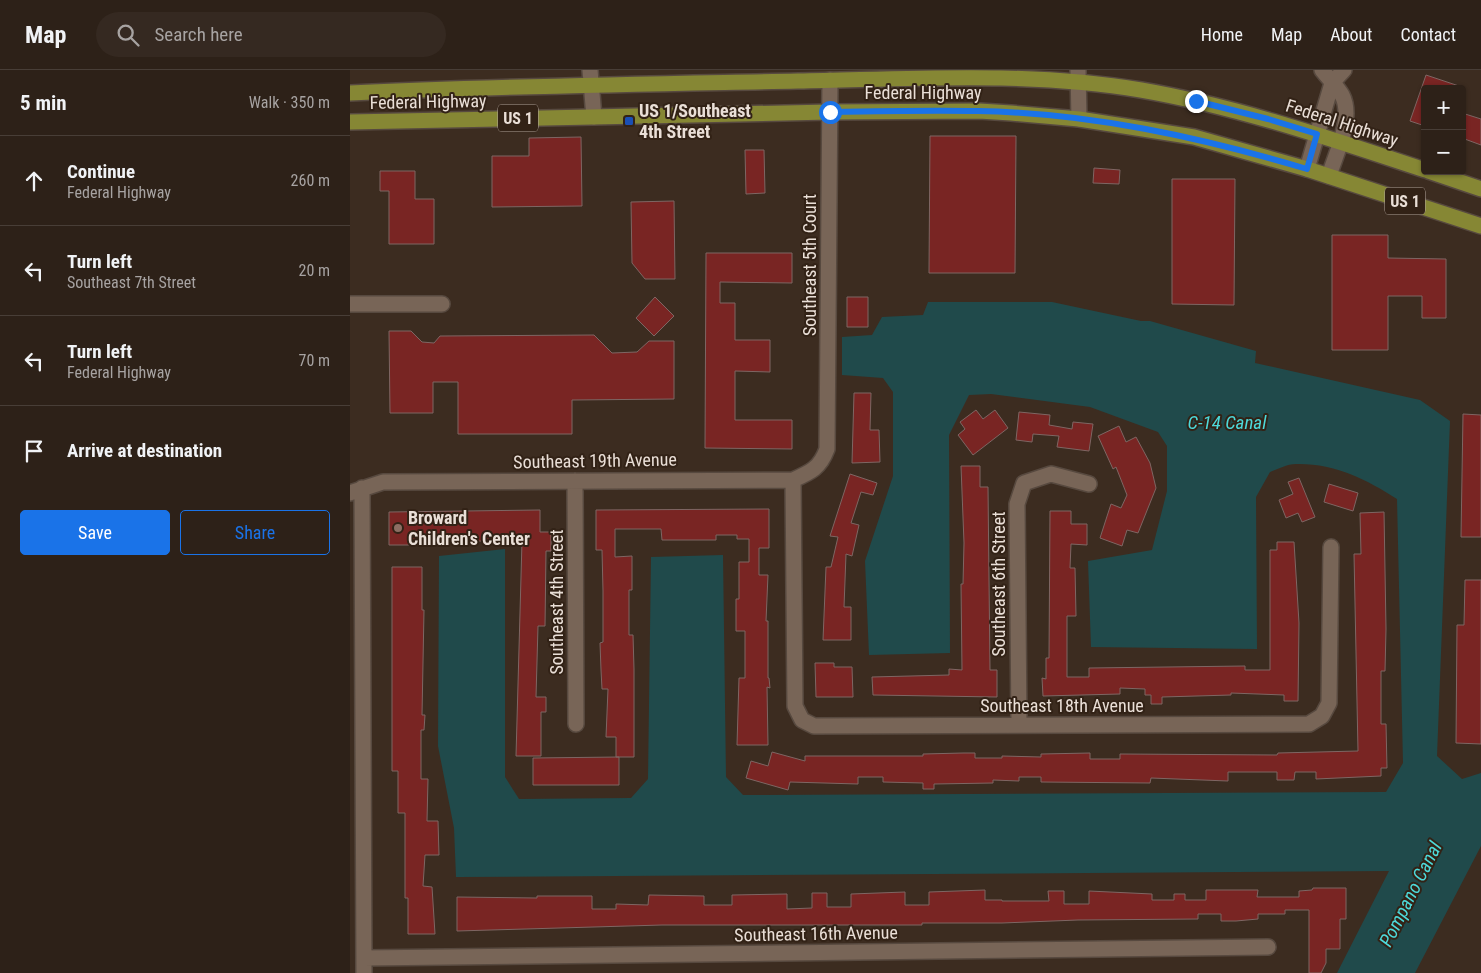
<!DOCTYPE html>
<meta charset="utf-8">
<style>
body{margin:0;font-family:"Roboto Condensed",sans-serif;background:#352921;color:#f1f3f6}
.controls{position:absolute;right:15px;top:15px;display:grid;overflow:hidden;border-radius:5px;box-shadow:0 1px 4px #0004}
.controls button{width:45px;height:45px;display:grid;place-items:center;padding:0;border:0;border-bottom:1px solid #483e37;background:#2d2118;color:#f1f3f6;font:25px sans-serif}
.stop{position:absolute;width:15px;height:15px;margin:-11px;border:4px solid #1a73e8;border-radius:50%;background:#fff}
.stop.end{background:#1a73e8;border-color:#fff;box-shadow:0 1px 5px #0008}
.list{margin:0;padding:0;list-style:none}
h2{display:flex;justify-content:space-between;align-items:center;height:65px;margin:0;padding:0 20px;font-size:21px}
h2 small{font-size:16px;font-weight:400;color:#a7a3a2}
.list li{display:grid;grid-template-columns:32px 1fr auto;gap:15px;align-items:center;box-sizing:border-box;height:90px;padding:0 20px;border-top:1px solid #483e37}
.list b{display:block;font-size:19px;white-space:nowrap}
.list p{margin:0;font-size:16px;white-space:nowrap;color:#a7a3a2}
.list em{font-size:16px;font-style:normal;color:#a7a3a2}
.actions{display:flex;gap:10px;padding:15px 20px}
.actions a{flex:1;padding:11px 0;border:1px solid #1a73e8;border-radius:5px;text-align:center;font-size:18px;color:#1a73e8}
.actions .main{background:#1a73e8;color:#fff}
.icon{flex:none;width:28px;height:28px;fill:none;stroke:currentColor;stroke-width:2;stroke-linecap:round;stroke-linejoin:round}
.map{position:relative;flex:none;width:1131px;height:903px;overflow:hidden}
header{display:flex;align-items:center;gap:30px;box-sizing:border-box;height:70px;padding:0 25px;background:#2d2118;border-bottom:1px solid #483e37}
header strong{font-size:24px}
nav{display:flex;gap:28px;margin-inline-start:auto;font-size:18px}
.search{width:350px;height:45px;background:#352921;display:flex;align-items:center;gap:12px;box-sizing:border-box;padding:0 18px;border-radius:28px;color:#a7a3a2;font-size:19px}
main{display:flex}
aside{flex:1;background:#2d2118}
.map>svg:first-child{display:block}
.water{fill:#204a4b}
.building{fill:#792523;stroke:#7e6663}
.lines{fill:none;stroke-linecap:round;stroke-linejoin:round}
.minor-casing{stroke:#57493f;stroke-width:18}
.major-casing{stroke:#57493f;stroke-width:18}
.minor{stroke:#786557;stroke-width:15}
.major{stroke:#868734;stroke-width:15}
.route{stroke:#1a73e8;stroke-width:6}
.transit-dot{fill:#1a4fb4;stroke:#322216;stroke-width:2}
.education-dot{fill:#8d6e63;stroke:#322216;stroke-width:2}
.labels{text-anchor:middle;stroke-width:4;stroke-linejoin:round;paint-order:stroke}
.shield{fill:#322216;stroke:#b3a69d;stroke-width:1}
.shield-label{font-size:16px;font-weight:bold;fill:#eadfd7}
.street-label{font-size:18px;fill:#eadfd7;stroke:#322216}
.poi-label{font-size:18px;font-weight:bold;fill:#eadfd7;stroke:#322216;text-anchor:start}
.water-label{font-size:19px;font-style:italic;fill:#4dd9da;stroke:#322216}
</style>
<header>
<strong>Map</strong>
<div class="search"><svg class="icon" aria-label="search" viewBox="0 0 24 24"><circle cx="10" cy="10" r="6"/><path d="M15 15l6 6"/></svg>Search here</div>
<nav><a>Home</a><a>Map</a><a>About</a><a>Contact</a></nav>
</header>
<main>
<aside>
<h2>5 min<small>Walk · 350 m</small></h2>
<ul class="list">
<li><svg class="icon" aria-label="ahead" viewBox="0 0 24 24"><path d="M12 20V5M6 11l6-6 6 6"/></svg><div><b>Continue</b><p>Federal Highway</p></div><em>260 m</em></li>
<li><svg class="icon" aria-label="left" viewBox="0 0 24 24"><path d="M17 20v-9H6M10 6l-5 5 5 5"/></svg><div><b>Turn left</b><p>Southeast 7th Street</p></div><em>20 m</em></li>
<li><svg class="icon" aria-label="left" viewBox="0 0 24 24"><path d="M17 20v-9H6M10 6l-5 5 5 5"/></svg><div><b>Turn left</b><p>Federal Highway</p></div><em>70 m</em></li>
<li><svg class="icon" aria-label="arrive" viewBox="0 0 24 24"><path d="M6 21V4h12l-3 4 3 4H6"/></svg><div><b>Arrive at destination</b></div></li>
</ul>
<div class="actions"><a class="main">Save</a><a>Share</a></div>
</aside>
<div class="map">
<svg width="1131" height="903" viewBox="0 0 1131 903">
<rect width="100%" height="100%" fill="#3c2c20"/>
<path class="water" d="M578,232h124l89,19h9l106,30 -1,12 165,37 30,21 -13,335 25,23 19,-6v73l-66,127h-78l52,-102 -933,6 -2,-49 -16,-82 1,-190 66,-7v228l14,22 112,-1 17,-19 3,-222 72,-2 3,222 17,18 643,-3 17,-29 -6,-264c-31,-20 -63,-36 -101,-35 -9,0 -18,5 -26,8l-14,25 1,152 -166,-2 -3,-86 64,-11 15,-59v-45l-9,-14 -68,-25 -99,-13 -22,1 -20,40 1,218 -81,2 -4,-94 28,-85v-84l-10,-14 -41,-3v-38l30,-2 10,-18 41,-2z"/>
<path class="building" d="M1076,5l36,12v2h-37v37l-15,-5z
M1112,43l19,6v26l-19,-7z
M580,66h86l-1,137h-86z
M231,67l1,69 -90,1v-51h37v-18z
M395,80h19l1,43 -19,1z
M744,98l26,2 -1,14 -26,-1z
M30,101h35v28h19v45h-45v-53h-9z
M822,109h63l-1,126 -62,-1z
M324,131l1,78h-30l-13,-16 -1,-61z
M982,165h56v23l58,1v59h-24v-22h-34v54h-56z
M356,183h86v30l-72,-1v21h15v37h35v32l-35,-1v49h57v29l-87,-1z
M305,227l19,19 -20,20 -18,-18z
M497,227h21v30h-21z
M39,261h22l11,11 12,1 6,-7 154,-1 18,18 25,-1 12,-11h25v58l-102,1v34h-114v-52h-25v31h-43z
M504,323h17l-1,37h9l1,32 -28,1z
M626,340l7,9 12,-9 13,18 -35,27 -15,-20 7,-6 -5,-7z
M669,342l31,3 -1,10 23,4 1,-7 20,2 -4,27 -32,-4 2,-11 -26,-2 -1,8 -16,-2z
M1113,344l18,1v122h-20z
M769,356l7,16 10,-5 14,26 6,25 -18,45 -11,-3 -5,16 -22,-8 11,-34 10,4 6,-13 -11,-28 -3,2 -15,-33z
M611,396h19v21h8l2,183h7v27l-124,-2 -1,-18 77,-2v-6l13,1 -1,-86h2l1,-41z
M500,404l27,9 -4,12 -12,-3 -10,31 8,2 -7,31 -6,-2 -2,53h7v33h-28l3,-73h5l7,-30 -8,-1z
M949,408l16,39 -13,5 -4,-9 -12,5 -7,-18 14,-6 -5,-12z
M979,414l29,9 -5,18 -29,-9z
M419,439v39h-10v27h9l-2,46h2v57h1l1,10 -3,-1 1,58h-31l2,-67h6v-47h-9v-32h3v-37h10v-23h-12v-4h-21v5h-54l-1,-11h-46v28l17,-1v34h-3v45h4l1,34v88h-18v-20h-10l2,-48h-6l-1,-19 -1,-27 3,-1v-51l-1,-41h-6v-40z
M190,440v22h11v19h-5l-1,75h-7l-2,71h10v15h-5v44h-25l6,-215h-104v4h-29v-33z
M700,441h21v13h16v21l-16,-1 -1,24h5l1,48h-9v61h22v-9l156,-2v4h25v-120h7v-8h17l5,81 -1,78h-14v-6l-53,-2v2l-69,2v7h-11v-9h-6v-6l-25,-1v6l-77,2 -1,-18 4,1v-21h3z
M1034,442l2,117 -1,42h-4v53h5l1,44h-6v8l-65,3v-7h-21l-1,8h-17v-8h-49v9l-77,-3 -1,5 -109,-1v-5h-22v4l-26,-1v3l-59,1v5h-11v-6l-40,-1v-5h-25v7l-68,-2 -2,8 -42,-12 5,-17 17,5 4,-14 33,9v-5h118v-2l40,-1h12v5h27v-2l39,1v-3l49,-1v6h30v-5l157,1 1,-2 80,-2 -4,-197h7l-1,-41z
M42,497h30v43h2l-2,105h3l-1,15h-3v49h7l-1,42h11l1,34h-14l-2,31 9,1 3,47h-27v-36h-3v-85h-7v-42h-6z
M1115,510h16v164l-25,-1 1,-118h7z
M465,593h19v4h18l1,30h-37z
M269,687v28h-86v-27z
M963,818h33v31h-6v30h-14v14l-5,10h-12v-63h-24v4h-27v5l-22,2h-15v-7h-23v5l-120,1 -76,3h-80v2h-260l-205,6v-34l80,1v-2h55v13h24v-5l32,1 1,-10 55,1v9h28v-10l55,-1v15l25,-1v-15h15v14h24v-13l54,-2v13h24v-13l56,-2v10h17v1h47l-1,-10h16v13h25v-13l63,3v6h22v-6h11v6h21v-10h52l-1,7h42v-6l13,-1z"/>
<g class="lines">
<g class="minor-casing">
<path id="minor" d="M240,0l4,47
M728,0l1,49
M972,0c6,8 15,16 20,25 12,23 -6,58 -13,81
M957,99l25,-86 12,-13
M0,234h92
M443,410l2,226 7,14 12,6 495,-2 13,-8 7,-13 2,-156
M225,411l1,243
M12,418l2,485
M0,423l33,-11 410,-2c18,-8 27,-12 34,-31l3,-369
M669,655l-2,-221 7,-21 27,-9 38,10
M14,888l904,-11"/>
</g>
<g class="major-casing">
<path id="major" d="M0,23c149,-7 298,-9 448,-12 114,-2 230,-10 343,9 98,17 190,49 284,80
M0,52l480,-10 149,-1 32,2 68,6 115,18 113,32 174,57
M1078,101l53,18"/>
</g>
<use href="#minor" class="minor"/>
<use href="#major" class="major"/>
</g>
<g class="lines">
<path class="route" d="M480,42c49,-1 99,-2 148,-1 112,2 222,26 329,58l10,-35 -49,-15 -72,-18"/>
</g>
<rect class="transit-dot" x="274" y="46" width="10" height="10" rx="2.5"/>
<circle class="education-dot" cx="48" cy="458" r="5"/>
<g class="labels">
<g class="shield">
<rect x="148" y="34.5" width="40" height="27" rx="4"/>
<rect x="1035" y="117.5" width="40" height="27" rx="4"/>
</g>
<g class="shield-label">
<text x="168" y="54">US 1</text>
<text x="1055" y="137">US 1</text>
</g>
<g class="street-label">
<text x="573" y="29">Federal Highway</text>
<text transform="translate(78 32) rotate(-1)" y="6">Federal Highway</text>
<text transform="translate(992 53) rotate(18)" y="6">Federal Highway</text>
<text transform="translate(460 195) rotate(-90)" y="6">Southeast 5th Court</text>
<text transform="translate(245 391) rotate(-1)" y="6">Southeast 19th Avenue</text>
<text transform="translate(649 514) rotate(-90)" y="6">Southeast 6th Street</text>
<text transform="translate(207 532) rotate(-90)" y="6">Southeast 4th Street</text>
<text x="712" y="642">Southeast 18th Avenue</text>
<text transform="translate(466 864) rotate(-1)" y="6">Southeast 16th Avenue</text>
</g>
<g class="poi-label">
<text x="289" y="47">US 1/Southeast<tspan x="289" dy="21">4th Street</tspan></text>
<text x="58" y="454">Broward<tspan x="58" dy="21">Children's Center</tspan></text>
</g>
<g class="water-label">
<text x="877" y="359">C-14 Canal</text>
<text transform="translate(1060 824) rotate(-63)" y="7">Pompano Canal</text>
</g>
</g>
</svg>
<div class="controls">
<button>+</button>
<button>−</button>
</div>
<div class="stop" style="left:480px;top:42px"></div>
<div class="stop end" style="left:846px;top:31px"></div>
</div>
</main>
